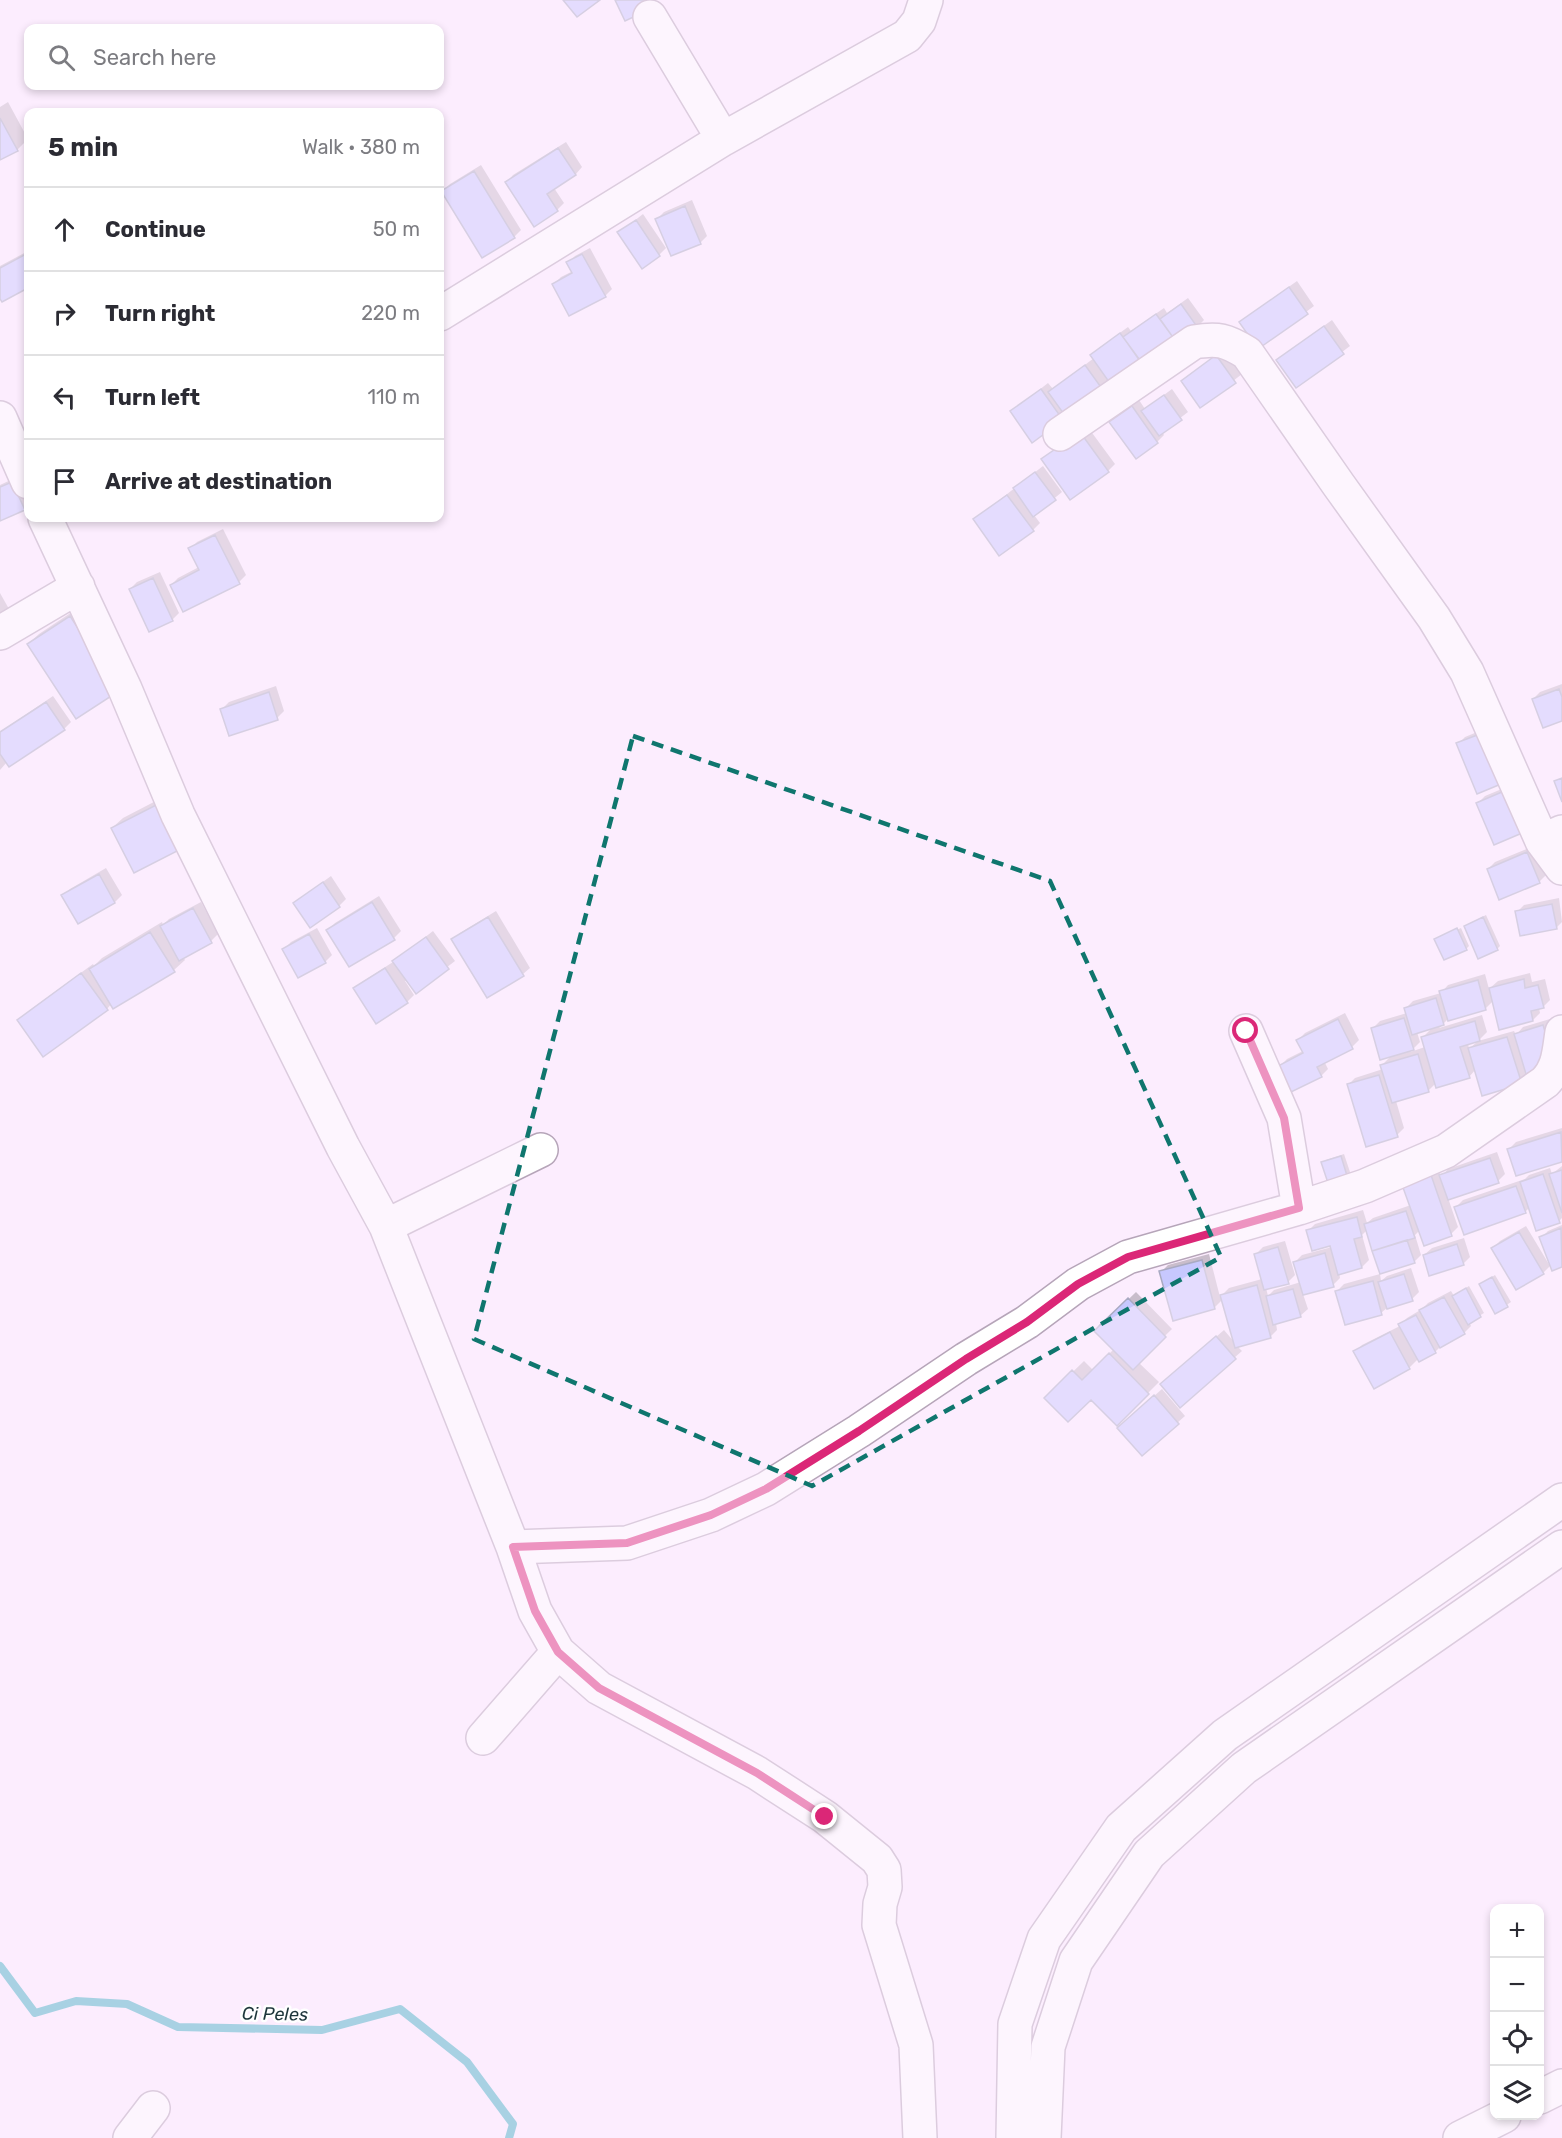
<!DOCTYPE html>
<meta charset="utf-8">
<style>
body{margin:0;font-family:Rubik,sans-serif;background:#f2f2f3;color:#2b2b33}
.controls{position:absolute;right:18px;bottom:18px;display:grid;overflow:hidden;border-radius:12px;box-shadow:0 3px 9px #0003}
.controls button{width:54px;height:54px;display:grid;place-items:center;padding:0;border:0;border-bottom:2px solid #e1e1e2;background:#fff;color:#2b2b33;font:30px sans-serif}
.stop{position:absolute;width:18px;height:18px;margin:-14px;border:4px solid #db2777;border-radius:50%;background:#fff}
.stop.end{background:#db2777;border-color:#fff;box-shadow:0 2px 6px #0008}
.list{margin:0;padding:0;list-style:none}
h2{display:flex;justify-content:space-between;align-items:center;height:78px;margin:0;padding:0 24px;font-size:26px}
h2 small{font-size:20px;font-weight:400;color:#7c7c81}
.list li{display:grid;grid-template-columns:39px 1fr auto;gap:18px;align-items:center;box-sizing:border-box;height:84px;padding:0 24px;border-top:2px solid #e1e1e2}
.list b{display:block;font-size:22px;white-space:nowrap}
.list em{font-size:20px;font-style:normal;color:#7c7c81}
.icon{flex:none;width:33px;height:33px;fill:none;stroke:currentColor;stroke-width:2;stroke-linecap:round;stroke-linejoin:round}
.map{position:relative;flex:none;width:1562px;height:2138px;overflow:hidden}
.search{position:absolute;background:#fff;box-shadow:0 3px 9px #0003;left:24px;top:24px;width:420px;height:66px;display:flex;align-items:center;gap:15px;box-sizing:border-box;padding:0 21px;border-radius:12px;color:#7c7c81;font-size:22px}
.panel{position:absolute;background:#fff;box-shadow:0 3px 9px #0003;left:24px;top:108px;width:420px;height:414px;border-radius:12px}
.map>svg:first-child{display:block}
.shadow{fill:#0003;fill-rule:evenodd}
.lines{fill:none;stroke-linecap:round;stroke-linejoin:round}
.stream{stroke:#43b0c4;stroke-width:8}
.building{fill:#c7c8fe;stroke:#a9aac2;stroke-width:1.5}
.minor-casing{stroke:#b6a5b9;stroke-width:36}
.highway-casing{stroke:#b6a5b9;stroke-width:36}
.minor{stroke:#fff;stroke-width:33}
.highway{stroke:#fff;stroke-width:33}
.route{stroke:#db2777;stroke-width:8}
.marked{fill:none;stroke:#0f766e;stroke-width:4.5;stroke-dasharray:12 8;stroke-linejoin:round}
.labels{text-anchor:middle;stroke-width:5;stroke-linejoin:round;paint-order:stroke}
.water-label{font-size:18px;font-style:italic;fill:#1e363b;stroke:#fff}
</style>
<div class="map">
<svg width="1562" height="2138" viewBox="0 0 1562 2138">
<rect width="100%" height="100%" fill="#fcedfe"/>
<path class="shadow" d="M8,102l20,37 -11,11 -17,8v-51z
M566,142l16,25 -6,7 -22,14 10,15 -7,7 -50,-28 6,-7z
M481,165l40,65 -7,7 -71,-46 7,-7z
M692,200l15,36 -7,7 -43,-24 7,-7z
M643,214l23,34 -7,7 -40,-22z
M590,248l22,41 -7,7 -51,-12 7,-7 12,-6 -5,-8 7,-7z
M28,251v35l-26,14 -2,-4v-30z
M1297,281l17,25 -55,41 -11,-31z
M1188,298l16,22 -7,7 -135,92 -50,-8 36,-28 5,6 41,-31 -2,-3 7,-7 29,-21 3,4 33,-23 3,5z
M1332,320l18,26 -53,40 -12,-32z
M1224,349l18,25 -41,32 -18,-25z
M1172,389l16,23 -26,20 2,3 -7,7 -21,15 -25,-35 28,-22 6,9z
M1087,426l28,38 -7,7 -65,-12z
M1043,466l19,26 -28,23 6,8 -7,7 -58,-11z
M19,476l9,21v6l-4,5 -24,11v-34z
M223,529l23,46 -7,7 -68,3 7,-7 21,-11 -9,-18 7,-7z
M160,572l19,41 -7,7 -42,-31 7,-7z
M0,593l9,16 -9,7z
M81,606l48,73 -101,-35 11,-10z
M1562,684v36l-29,-21 7,-7z
M276,686l8,25 -7,7 -55,-9 7,-7z
M53,696l18,26 -7,7 -57,33 -7,8v-38z
M1487,728l20,48 -49,-32 7,-7z
M1516,783l17,40 -55,-20 7,-7z
M175,791l22,43 -85,-6 11,-10z
M1534,846l12,29 -7,7 -51,-13 7,-7z
M106,868l16,27 -7,7 -37,20 -15,-26 7,-7z
M331,876l15,23 -7,7 -45,-3z
M379,896l22,35 -7,7 -66,-8 7,-7z
M1559,898l3,24 -6,6 -39,-16 7,-7z
M201,902l17,32 -7,7 -28,16 2,3 -11,10 -62,33 -5,6 -88,12 11,-11 63,-46 1,2 8,-8 60,-36 1,3 6,-6z
M496,911l34,57 -7,6 -35,22 -35,-56 7,-7z
M1486,915l14,31 -3,3 -32,-23z
M317,928l15,27 -7,7 -41,-13 7,-7z
M1461,928l8,18 -3,3 -29,-10z
M433,931l22,30 -39,30 -8,-11 -3,1 9,14 -7,7 -31,20 -21,-33 7,-7 31,-20z
M1530,973l2,9 13,-3 5,21 -7,7 -4,1 1,5 -7,7 -40,-19 -7,7 -37,10 -10,10 43,-13 5,17 -9,9 36,-10 2,4 7,-8 27,-8 11,38 -34,15 1,3 -7,7 -45,-13 -7,8 -33,6 -8,8 -32,10 8,27 -7,7 -49,-50 7,-7 28,-9 -1,-4 10,-10 -19,-27 7,-7 27,-8 -1,-5 7,-7 28,-8 7,-8 37,-11 4,15 9,-8zM1433,1027l-11,11 3,9 -15,5 10,-10 -3,-10zM1479,1040l-10,9 -1,-6z
M1345,1013l14,27 -7,7 -28,14 4,8 -7,7 -41,-10 7,-7 16,-8 -5,-11 7,-7z
M1562,1128v33l-45,14 -8,-26 7,-7z
M1497,1152l8,22 -7,7 -50,17 10,29 -7,7 -31,-4 -5,5 6,20 -7,7 -47,-32 -5,5 7,25 -7,7 -23,6 1,5 -7,7 -30,9 5,15 -8,7 -24,7 1,7 -7,7 -33,9 5,5 -62,54 -11,-27 55,-48 11,13 -12,-44 -9,9 -53,-36 7,-7 41,-11 11,43 9,-9 33,-9 -6,-25 7,-7 22,-6 10,34 -7,7 -22,6 2,8 6,-6 27,-8 -6,-20 7,-7 30,-8 -24,-16 7,-7 48,-14 4,13 6,-5 38,-13 26,-39 4,11 7,-8z
M1344,1154l7,21 -4,3 -24,-15 3,-3z
M1562,1166v52l-3,3 -29,-14 -5,5 -69,-5 7,-7 62,-21 4,-4 21,-7 2,6z
M1562,1225v40l-9,4 -12,-31 7,-7z
M1526,1226l24,40 -7,7 -50,-25 7,-7z
M1464,1238l6,19 -7,7 -39,-9 8,-7z
M1411,1268l8,24 -7,7 -24,8 -7,6 -44,-22 7,-7 36,-10 1,7 6,-5z
M1495,1275l16,27 -15,10 -15,-28z
M1469,1286l15,27 -15,9 2,4 -7,7 -21,11 -7,7 -17,9 -1,-1 -9,9 -35,19 -19,-35 7,-7 36,-18 9,-9 15,-9 6,-6 23,-12 3,5z
M1136,1292l36,37 -34,33 21,20 -42,42 -26,-26h-45l38,-37 9,9 21,-21 -18,-18z
M1162,1389l23,27 -43,38 -16,-33z"/>
<g class="lines">
<path class="stream" d="M0,1966l35,47 41,-12 51,3 51,23 144,3 78,-21 67,53 46,62 -4,14"/>
</g>
<path class="building" d="M563,0h37l-23,17z
M615,0h36l4,7 -30,14z
M0,118l18,33 -18,9z
M558,148l18,27 -29,19 11,17 -24,16 -29,-45z
M474,171l41,67 -33,20 -41,-67z
M685,206l16,38 -30,12 -16,-37z
M636,220l24,36 -18,13 -25,-37z
M28,253v35l-26,14 -2,-3v-31z
M582,254l24,43 -37,19 -17,-32 20,-11 -6,-11z
M1289,287l19,27 -50,35 -19,-27z
M1181,304l17,24 -21,15 -17,-24z
M1156,314l19,26 -33,24 -19,-27z
M1324,326l20,28 -48,34 -20,-28z
M1120,333l25,34 -31,22 -24,-34z
M1216,355l20,28 -36,25 -19,-27z
M1085,365l18,25 -37,27 -18,-25z
M1041,389l22,31 -31,23 -22,-32z
M1164,395l18,25 -23,16 -18,-25z
M1132,406l26,37 -22,16 -27,-37z
M1080,432l29,40 -39,28 -29,-41z
M1035,472l21,28 -23,17 -20,-29z
M12,482l13,28 -25,11v-34z
M1007,495l27,36 -35,25 -26,-37z
M215,535l25,49 -57,28 -13,-27 29,-15 -11,-22z
M153,578l20,43 -24,11 -20,-43z
M70,616l49,75 -43,28 -49,-75z
M1559,689l3,8v24l-19,7 -11,-29z
M269,692l9,28 -49,16 -9,-27z
M46,702l19,28 -56,37 -9,-13v-22z
M1480,734l21,50 -24,10 -21,-51z
M1562,778v24l-8,-21z
M1509,789l18,42 -33,14 -18,-42z
M164,801l23,45 -53,27 -23,-45z
M1527,852l13,31 -41,17 -12,-31z
M99,874l16,29 -37,21 -17,-29z
M323,882l17,25 -30,21 -17,-25z
M372,902l23,38 -46,27 -23,-37z
M1552,904l5,25 -37,7 -5,-25z
M193,908l19,35 -33,18 -19,-35z
M488,917l36,59 -37,22 -36,-59z
M1483,917l15,33 -20,9 -14,-33z
M1457,928l10,22 -23,10 -10,-21z
M150,932l25,40 -62,37 -24,-40z
M309,934l17,29 -28,15 -16,-29z
M426,937l23,32 -33,25 -24,-33z
M385,968l23,35 -32,21 -23,-36z
M81,973l27,37 -65,47 -26,-37z
M1524,979l1,9 13,-3 6,23 -13,3 2,10 -34,9 -10,-42z
M1478,980l8,30 -38,11 -9,-30z
M1436,998l8,27 -32,10 -8,-27z
M1404,1018l10,32 -34,10 -9,-32z
M1338,1019l15,30 -36,18 5,10 -31,15 -13,-26 25,-13 -7,-13z
M1475,1021l5,20 -20,6 10,31 -34,10 -15,-51z
M1543,1025l12,40 -29,9 -12,-40z
M1507,1037l15,47 -40,12 -14,-48z
M1418,1054l11,38 -37,11 -12,-38z
M1379,1075l19,62 -32,10 -19,-63z
M1561,1132l1,30 -46,14 -9,-27z
M1341,1156l7,23 -19,7 -8,-24z
M1490,1158l9,25 -51,17 -9,-25z
M1562,1170v43l-13,-39z
M1430,1172l22,64 -28,10 -23,-64z
M1543,1174l17,49 -24,8 -16,-49z
M1516,1186l10,27 -62,22 -10,-28z
M1406,1211l9,27 -43,13 -8,-27z
M1357,1217l5,20 -8,2 8,29 -24,7 -8,-29 -18,5 -6,-21z
M1561,1228l1,39 -10,4 -13,-34z
M1519,1232l25,42 -28,16 -25,-42z
M1407,1240l8,23 -35,11 -8,-23z
M1457,1244l7,21 -35,11 -6,-21z
M1278,1247l11,37 -25,6 -10,-36z
M1325,1253l9,34 -31,8 -10,-33z
M1202,1260l13,49 -42,12 -14,-50z
M1404,1274l9,27 -26,8 -9,-27z
M1492,1277l16,30 -13,7 -16,-30z
M1373,1281l9,34 -37,10 -10,-34z
M1257,1285l14,53 -36,10 -15,-53z
M1466,1288l15,29 -13,8 -16,-29z
M1293,1289l8,28 -28,8 -7,-29z
M1444,1297l21,37 -25,14 -21,-38z
M1128,1298l38,39 -33,33 -39,-39z
M1416,1315l20,38 -17,9 -21,-38z
M1390,1332l20,37 -36,20 -21,-38z
M1216,1336l20,23 -56,49 -20,-24z
M1109,1353l40,41 -32,32 -26,-26 -23,22 -24,-24 28,-28 10,10z
M1154,1395l25,29 -37,32 -25,-28z"/>
<g class="lines">
<g class="minor-casing">
<path id="minor" d="M650,17l73,122
M440,314l283,-175 184,-103 12,-15 7,-21
M0,418l28,64
M1060,434l134,-92c24,-4 32,-2 53,11l91,131 96,134 33,54 75,169
M45,518l80,171 53,126 165,332 43,79 127,321 22,64 23,41 41,36 158,85 68,44 52,42 7,11 1,17 -5,17 -1,21 37,120 4,93
M0,633l78,-46
M1562,832l-20,9 20,27
M1246,1031l38,87 15,90
M386,1226l155,-76
M513,1547l114,-4 84,-28 55,-26 93,-58 107,-72 61,-37 51,-38 50,-27 171,-49 66,-22 81,-35 99,-69c14,-14 14,-31 17,-50
M483,1738l75,-86
M130,2138l23,-30"/>
</g>
<g class="highway-casing">
<path id="highway" d="M1540,2097l22,-11
M1013,2138l2,-114 29,-85 77,-111 104,-93 337,-235
M1044,2138l4,-91 28,-86 73,-107 95,-86 318,-221
M1460,2138l44,-22"/>
</g>
<use href="#minor" class="minor"/>
<use href="#highway" class="highway"/>
</g>
<g class="lines">
<path class="route" d="M825,1817l-68,-44 -158,-85 -41,-36 -23,-41 -22,-64 114,-4 84,-28 55,-26 93,-58 107,-72 61,-37 51,-38 50,-27 171,-49 -15,-90 -38,-87"/>
</g>
<path d="M0 0H1562V2138H0ZM633,736l417,145 171,376 -409,229 -338,-147z" fill="#fcedfe" fill-opacity=".55" fill-rule="evenodd"/>
<path class="marked" d="M633,736l417,145 171,376 -409,229 -338,-147z"/>
<g class="labels">
<g class="water-label">
<text transform="translate(275 2014) rotate(1)" y="6">Ci Peles</text>
</g>
</g>
</svg>
<div class="controls">
<button>+</button>
<button>−</button>
<button><svg class="icon" aria-label="locate" viewBox="0 0 24 24"><circle cx="12" cy="12" r="6"/><path d="M12 2v4M12 18v4M2 12h4M18 12h4"/></svg></button>
<button><svg class="icon" aria-label="layers" viewBox="0 0 24 24"><path d="M12 4l9 5-9 5-9-5zM3 14l9 5 9-5"/></svg></button>
</div>
<div class="stop" style="left:1246px;top:1031px"></div>
<div class="stop end" style="left:825px;top:1817px"></div>
<div class="search"><svg class="icon" aria-label="search" viewBox="0 0 24 24"><circle cx="10" cy="10" r="6"/><path d="M15 15l6 6"/></svg>Search here</div>
<section class="panel">
<h2>5 min<small>Walk · 380 m</small></h2>
<ul class="list">
<li><svg class="icon" aria-label="ahead" viewBox="0 0 24 24"><path d="M12 20V5M6 11l6-6 6 6"/></svg><div><b>Continue</b></div><em>50 m</em></li>
<li><svg class="icon" aria-label="right" viewBox="0 0 24 24"><path d="M7 20v-9h11M14 6l5 5-5 5"/></svg><div><b>Turn right</b></div><em>220 m</em></li>
<li><svg class="icon" aria-label="left" viewBox="0 0 24 24"><path d="M17 20v-9H6M10 6l-5 5 5 5"/></svg><div><b>Turn left</b></div><em>110 m</em></li>
<li><svg class="icon" aria-label="arrive" viewBox="0 0 24 24"><path d="M6 21V4h12l-3 4 3 4H6"/></svg><div><b>Arrive at destination</b></div></li>
</ul>
</section>
</div>
